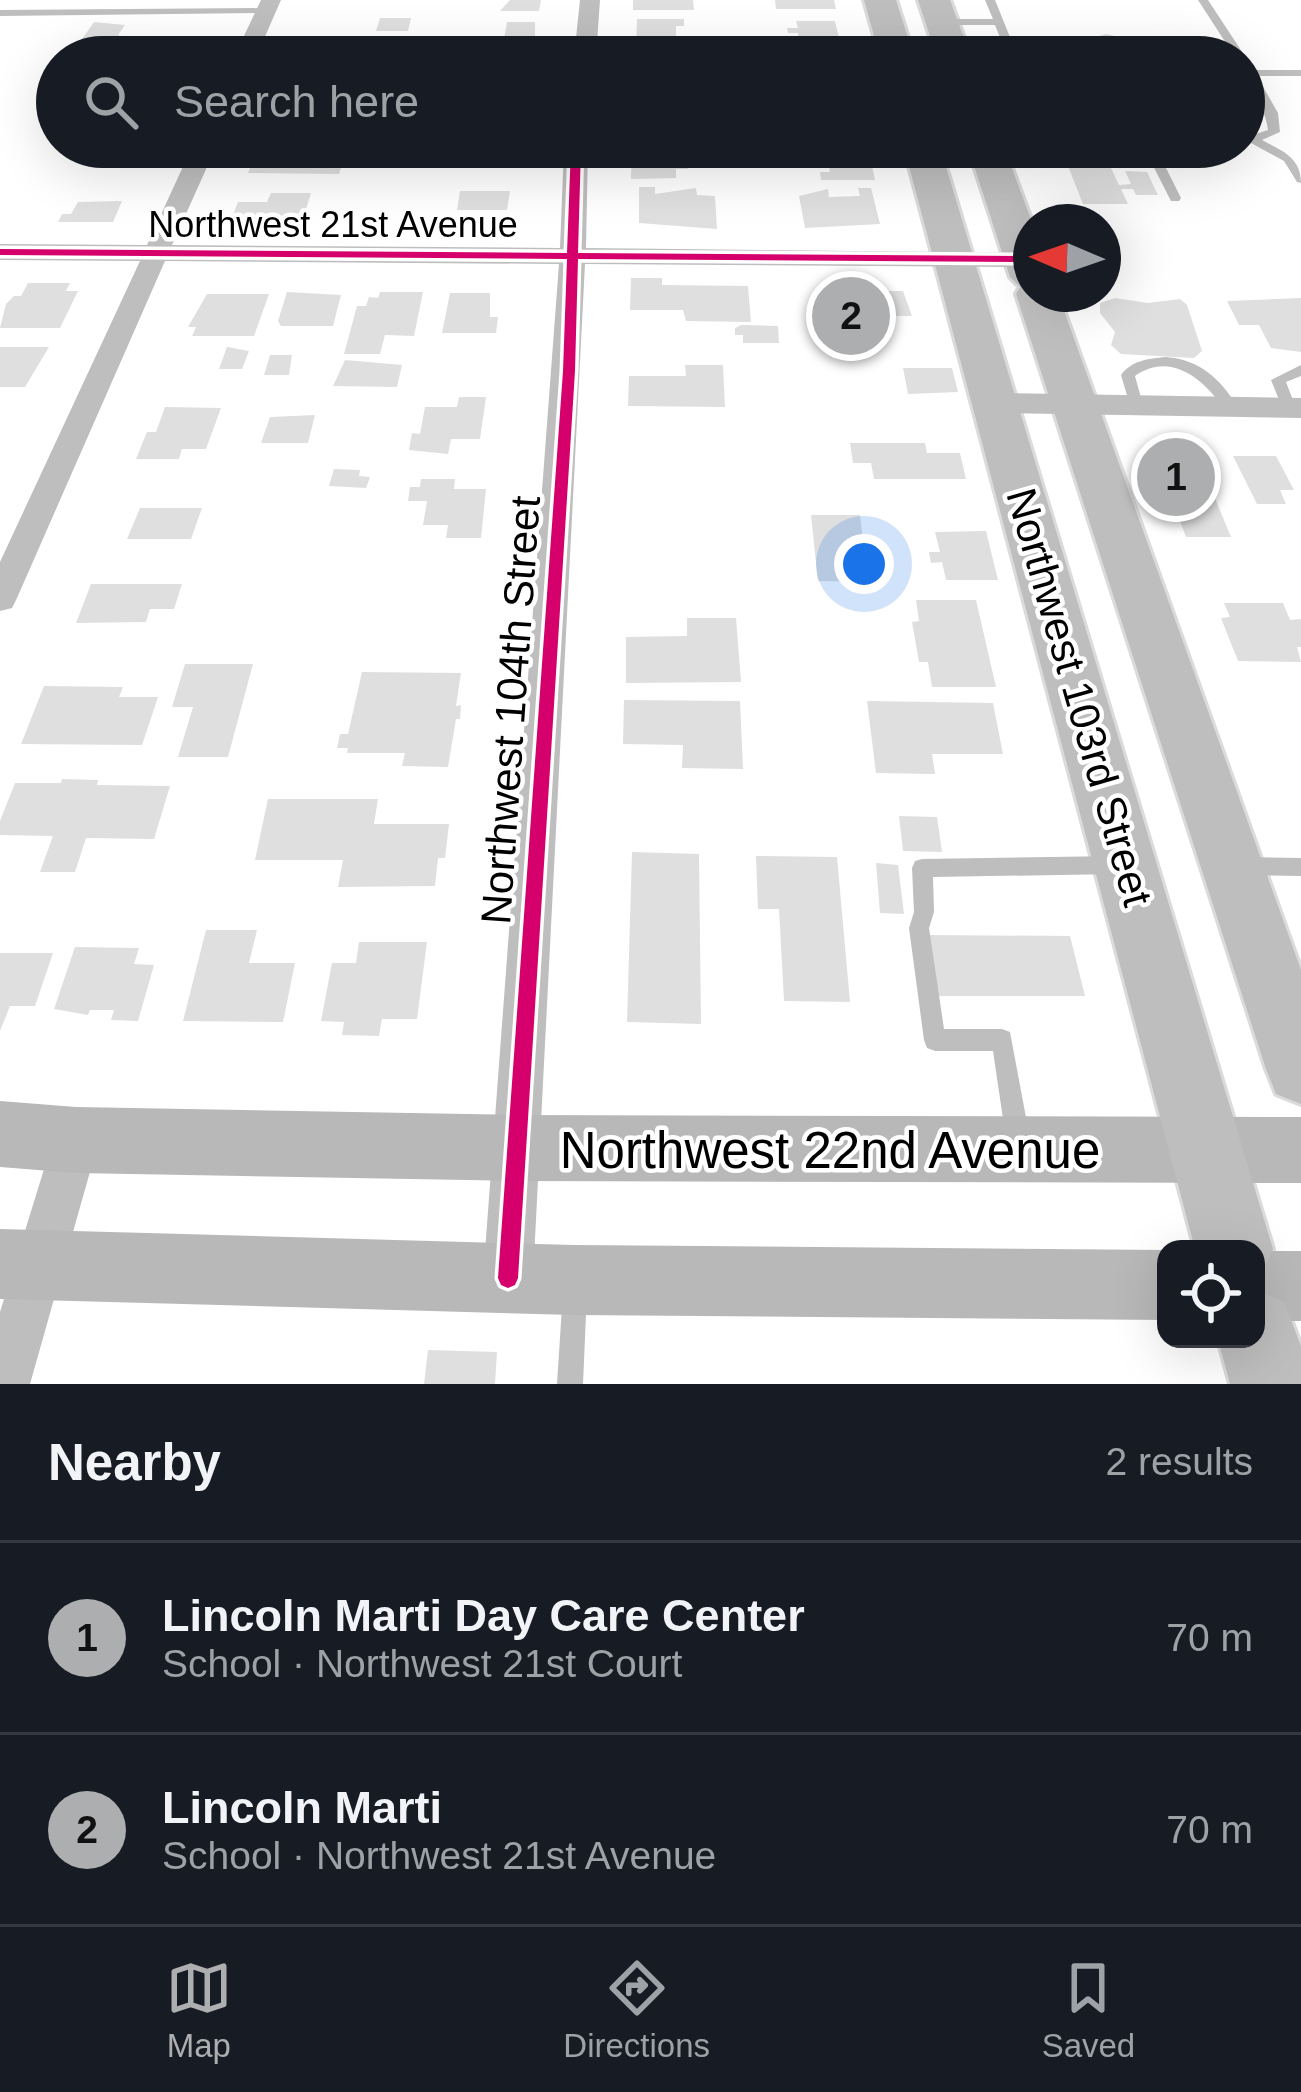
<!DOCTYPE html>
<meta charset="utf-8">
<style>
body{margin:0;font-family:Helvetica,sans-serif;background:#242831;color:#f1f3f6}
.controls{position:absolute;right:36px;bottom:36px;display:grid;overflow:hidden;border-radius:24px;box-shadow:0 12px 48px #0002}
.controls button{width:108px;height:108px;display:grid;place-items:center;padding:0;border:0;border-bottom:3px solid #363941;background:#171b24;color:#f1f3f6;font:60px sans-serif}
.compass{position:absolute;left:1013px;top:204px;width:108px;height:108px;border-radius:50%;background:#171b24;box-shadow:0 12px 48px #0002;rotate:272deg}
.you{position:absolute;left:864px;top:564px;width:42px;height:42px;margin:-30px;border:9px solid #fff;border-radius:50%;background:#1a73e8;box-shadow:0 0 0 18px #1a73e833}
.badge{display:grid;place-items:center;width:78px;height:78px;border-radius:50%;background:#adaeaf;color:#111;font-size:39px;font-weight:700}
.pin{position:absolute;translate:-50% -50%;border:6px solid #fff;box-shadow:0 3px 12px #0006}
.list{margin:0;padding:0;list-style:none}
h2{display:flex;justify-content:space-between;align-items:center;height:156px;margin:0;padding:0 48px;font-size:51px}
h2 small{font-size:39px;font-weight:400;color:#9ea1a6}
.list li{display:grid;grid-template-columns:78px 1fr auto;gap:36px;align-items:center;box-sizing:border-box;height:192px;padding:0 48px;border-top:3px solid #363941}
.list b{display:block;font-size:45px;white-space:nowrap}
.list p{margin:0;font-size:39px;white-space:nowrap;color:#9ea1a6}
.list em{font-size:39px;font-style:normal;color:#9ea1a6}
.icon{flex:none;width:66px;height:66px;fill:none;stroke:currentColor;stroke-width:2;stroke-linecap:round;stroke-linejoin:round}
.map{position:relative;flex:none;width:1301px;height:1384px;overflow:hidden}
.search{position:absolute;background:#171b24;box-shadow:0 12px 48px #0002;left:36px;right:36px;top:36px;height:132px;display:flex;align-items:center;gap:30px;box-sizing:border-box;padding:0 42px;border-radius:66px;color:#9ea1a6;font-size:45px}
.sheet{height:540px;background:#171b24}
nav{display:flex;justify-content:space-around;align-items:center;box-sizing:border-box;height:168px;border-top:3px solid #363941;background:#171b24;font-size:33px;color:#9ea1a6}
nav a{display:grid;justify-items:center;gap:6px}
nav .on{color:#adaeaf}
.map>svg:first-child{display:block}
.building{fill:#dfdfdf}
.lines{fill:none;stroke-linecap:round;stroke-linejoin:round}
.primary-casing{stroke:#dbdbdb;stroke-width:6}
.service{fill:#bebebe;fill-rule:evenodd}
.minor{fill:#bebebe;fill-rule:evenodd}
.secondary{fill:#b8b8b8;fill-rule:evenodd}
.primary{fill:#bebebe;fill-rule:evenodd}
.cycleway-casing{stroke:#fff;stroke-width:7}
.cycleway{fill:#d6006c;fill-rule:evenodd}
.labels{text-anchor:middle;stroke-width:9;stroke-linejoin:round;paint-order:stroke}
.far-street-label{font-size:36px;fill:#000;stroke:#fff}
.street-label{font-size:42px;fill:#000;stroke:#fff}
.near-street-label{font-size:51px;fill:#000;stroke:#fff}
</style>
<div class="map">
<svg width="1301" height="1384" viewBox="0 0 1301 1384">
<rect width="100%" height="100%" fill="#fff"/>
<path class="building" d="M510,0h31l-2,11h-39z
M633,0h60l1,10h-61z
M775,0h59l2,9h-60z
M380,18h31l-3,13h-32z
M637,19h47v7h-8v10h11v7h-11v7h-40z
M796,21h39l7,30h-55l-1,-7h13l-1,-11h-10l-1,-5h11z
M94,22l31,3 -7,10 10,3 -6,9 -32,-1 5,-7h-13z
M507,22h28v28l-54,-4 1,-7h22z
M1106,34l65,15 4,8h-110l-4,-9z
M632,147h43l1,14h11l1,8h-12v9l-45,1z
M868,147l7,33h-54l-1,-8h10l-3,-15h-13l-1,-8z
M257,152h68l-3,10h21l-4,12 -91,-1z
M1068,166h42l9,19 12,-1 -6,-13 22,1 11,23h-22l-3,-6h-12l7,15h-45z
M639,187h16v7l41,-6 1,7 18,1 2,33 -78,-6z
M858,188h13l9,36 -75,4 -6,-32 29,-7 1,8 31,-1z
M460,191h50l-3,19h-50z
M271,193h40l-10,32h-72l9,-23h29z
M122,201l-9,21h-55l4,-8h9l7,-12z
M631,278h31v7l86,1 3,36 -65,-1 -3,-11h-53z
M28,283h42l-4,8h12l-18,37h-60l6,-24 8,-8h7z
M815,291h88l9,25h-48l2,8h-47z
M287,292l54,3 -8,31h-52l-3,-5z
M380,292h43l-9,44 -29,-1 -5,19h-36l13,-48h9l3,-9 9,1z
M450,293h40v24h8l-2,16h-54z
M207,294h62l-15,42h-62l4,-9h-8z
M1115,298l33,5 32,-4 7,6 15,46 -8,7 -73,-4 -10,-9 4,-13 -15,-19v-10z
M1301,298v54l-30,-4 -12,-23h-20l-12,-24z
M741,325l37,1 1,17h-36v-8h-8v-7z
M0,347h49l-24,40h-25z
M227,347l22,4 -7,18h-23z
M270,355h22l-3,20h-25z
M345,360l57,5 -5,22 -64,-1z
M685,365h38l2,42 -97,-1 1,-30h57z
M903,368h49l6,24 -50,2z
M459,397h27l-6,42h-29l-3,15 -39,-4 3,-17 8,1 5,-27h32z
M165,407l56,1 -15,41h-24l-3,10h-43l11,-27h9z
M315,415l-7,28h-47l9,-26z
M850,443h75l2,10h33l6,26h-92l-3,-16h-18z
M1153,450h42l36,87h-45z
M1233,456h43l18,34h-14l6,14h-29z
M334,469l26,1 -1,6 11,1 -4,11 -37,-2z
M421,479h34l-1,10h32l-5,49h-35l2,-13h-25l4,-24h-19l2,-14h10z
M140,508h62l-11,31h-64z
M811,515h49l4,35h8l5,32 -59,-1z
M986,531l12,49h-52l-4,-18 -11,1 -2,-11h11l-5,-20z
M91,584h91l-8,25h-24l-4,13 -70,1z
M916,600h60l20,87h-64l-4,-25h-9l-7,-40 7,-1z
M1224,603h59l7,17 11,-1v28h-4l4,15 -63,-1 -17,-43 9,-1z
M687,618h49l5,64 -115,1v-46l61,-1z
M185,664h68l-25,93h-50l15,-50h-21z
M362,672l99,1 -5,33 5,-1 -1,14h-4l-8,48 -46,-1 3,-13h-58l1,-5h-11l3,-14h8z
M44,686l79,1 -4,10h39l-16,48 -121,-1z
M624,700l116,1 3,68 -61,-1 1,-23 -60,-1z
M867,701l126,2 10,51h-71l3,20 -59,-1z
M62,779l36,1 -1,5 73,1 -16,53 -68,-1 -11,34h-35l13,-36 -53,-1v-14l15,-38h46z
M268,799h110l-4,25h75l-4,34h-7l-3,28 -97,1 5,-27h-88z
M899,816l38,1 5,35 -39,-1z
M632,852l67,2 2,170 -74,-2z
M756,856l81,1 13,145 -66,-1 -5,-92h-21z
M876,863l22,2 6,49 -24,-1z
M206,930h51l-8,33h46l-12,59 -100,-1z
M927,935l143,1 15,60h-148z
M359,942h68l-10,77h-35l-3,17 -37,-1 2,-13 -23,-1 11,-58h24z
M75,947l64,1 -5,16 20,1 -16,56 -27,-1 3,-10h-24l-2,5 -34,-6z
M0,953h53l-18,53h-25l-10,25z
M428,1350l69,2 -2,32h-71z"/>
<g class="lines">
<g class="primary-casing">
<path id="primary" d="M864,0h32l18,57h-34z
M918,0h32l21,57h-34z
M904,147h36l333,1102 -12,27 -5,3v-30h-61z
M968,147h36l28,75 -1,72h27l243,676v134l-25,-10 -10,-25 -250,-775 4,-7 -10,-10z
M1256,1290l28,12 17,44v38h-71l-12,-45h38z"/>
</g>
<path class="service" d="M985,0h10l23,57h-10l-13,-32h-53l-5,-3 5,-3h51z
M1198,0h10l46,70h47v6h-44l21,37 2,19 -18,8c20,11 39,17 39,43l-4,-1 -13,-21 -33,-18 -7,2v-7l24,-8c-3,-27 -24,-46 -24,-73h-9z
M271,8l1,2 -5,3 -267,3v-6z
M1136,147h58l-6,3h-31l24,48 -2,3h-8l-26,-51z
M1166,357c35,3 54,22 72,50l-2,4h-10c-21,-30 -54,-61 -91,-35l8,29 -7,5 -5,-1 -10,-34c11,-15 27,-16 45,-18z
M1301,365v11l-15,6 10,26 -2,4h-10l-13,-32z
M1117,856l7,2 3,7 -3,7 -7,2 -184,3 1,35 -5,16 15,101h58l8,3 20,107 -4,8 -8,4 -8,-4 -4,-8 -13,-88h-58l-8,-3 -3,-8 -15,-112 5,-16 -2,-44 3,-7 7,-2z
M1240,857l61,1v18l-61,-1 -7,-2 -3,-7 3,-7z
M575,1279l9,3 3,9 -4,93h-26l6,-93 3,-9z"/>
<path class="minor" d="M261,0h20l-25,57h-22z
M580,0h20l-4,57h-22z
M192,147h24l-44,98 388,3 4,-101h24l-2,101 445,5v12l-6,2 -440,-3 -52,1014 -7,18 -18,7 -18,-7 -7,-18 76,-1014 -394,-3 -148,337 -5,10 -12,3v-49l140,-301 -140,-1v-16l147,1z
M997,393l304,5v20l-304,-5 -15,-10z
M76,1117l16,7 7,16 -69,244h-30v-72l53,-172 7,-16z"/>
<path class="secondary" d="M0,1101l76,6 441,8 784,2v66l-784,-2 -441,-8 -76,-6z
M0,1229l575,16 591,5v70l-591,-5 -575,-16z
M1256,1251h45v70h-45z"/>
<use href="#primary" class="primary"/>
<g class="cycleway-casing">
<path id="cycleway" d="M571,147h10l-3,106 447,3 5,3 -5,3 -447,-3 -3,112 -57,907 -3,7 -7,3 -7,-3 -3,-7 65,-907 4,-112 -567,-4v-6l567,4z"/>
</g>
<use href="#cycleway" class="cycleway"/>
</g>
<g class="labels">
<g class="far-street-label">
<text x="333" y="237">Northwest 21st Avenue</text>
</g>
<g class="street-label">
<text transform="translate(1080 697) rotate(74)" y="15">Northwest 103rd Street</text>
<text transform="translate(510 710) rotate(-86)" y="15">Northwest 104th Street</text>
</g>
<g class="near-street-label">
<text x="830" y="1168">Northwest 22nd Avenue</text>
</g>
</g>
</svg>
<div class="controls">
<button><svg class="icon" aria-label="locate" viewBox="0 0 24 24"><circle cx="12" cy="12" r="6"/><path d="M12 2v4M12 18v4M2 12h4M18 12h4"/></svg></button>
</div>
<svg class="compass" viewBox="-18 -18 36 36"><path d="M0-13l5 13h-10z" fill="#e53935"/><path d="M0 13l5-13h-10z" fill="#9ea1a6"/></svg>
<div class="you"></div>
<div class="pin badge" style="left:1176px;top:477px">1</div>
<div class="pin badge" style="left:851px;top:316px">2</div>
<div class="search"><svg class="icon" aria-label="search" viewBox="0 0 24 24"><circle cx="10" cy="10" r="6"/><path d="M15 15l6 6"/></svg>Search here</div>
</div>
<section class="sheet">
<h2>Nearby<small>2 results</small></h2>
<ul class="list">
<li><span class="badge">1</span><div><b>Lincoln Marti Day Care Center</b><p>School · Northwest 21st Court</p></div><em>70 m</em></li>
<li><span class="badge">2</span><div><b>Lincoln Marti</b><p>School · Northwest 21st Avenue</p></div><em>70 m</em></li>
</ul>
</section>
<nav>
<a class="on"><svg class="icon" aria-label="map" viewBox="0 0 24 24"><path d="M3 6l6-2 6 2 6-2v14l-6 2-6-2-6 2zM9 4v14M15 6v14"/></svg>Map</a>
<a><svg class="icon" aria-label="directions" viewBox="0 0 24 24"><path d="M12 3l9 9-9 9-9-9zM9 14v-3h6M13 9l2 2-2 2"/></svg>Directions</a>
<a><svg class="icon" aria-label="saved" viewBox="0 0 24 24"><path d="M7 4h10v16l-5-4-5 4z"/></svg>Saved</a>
</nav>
